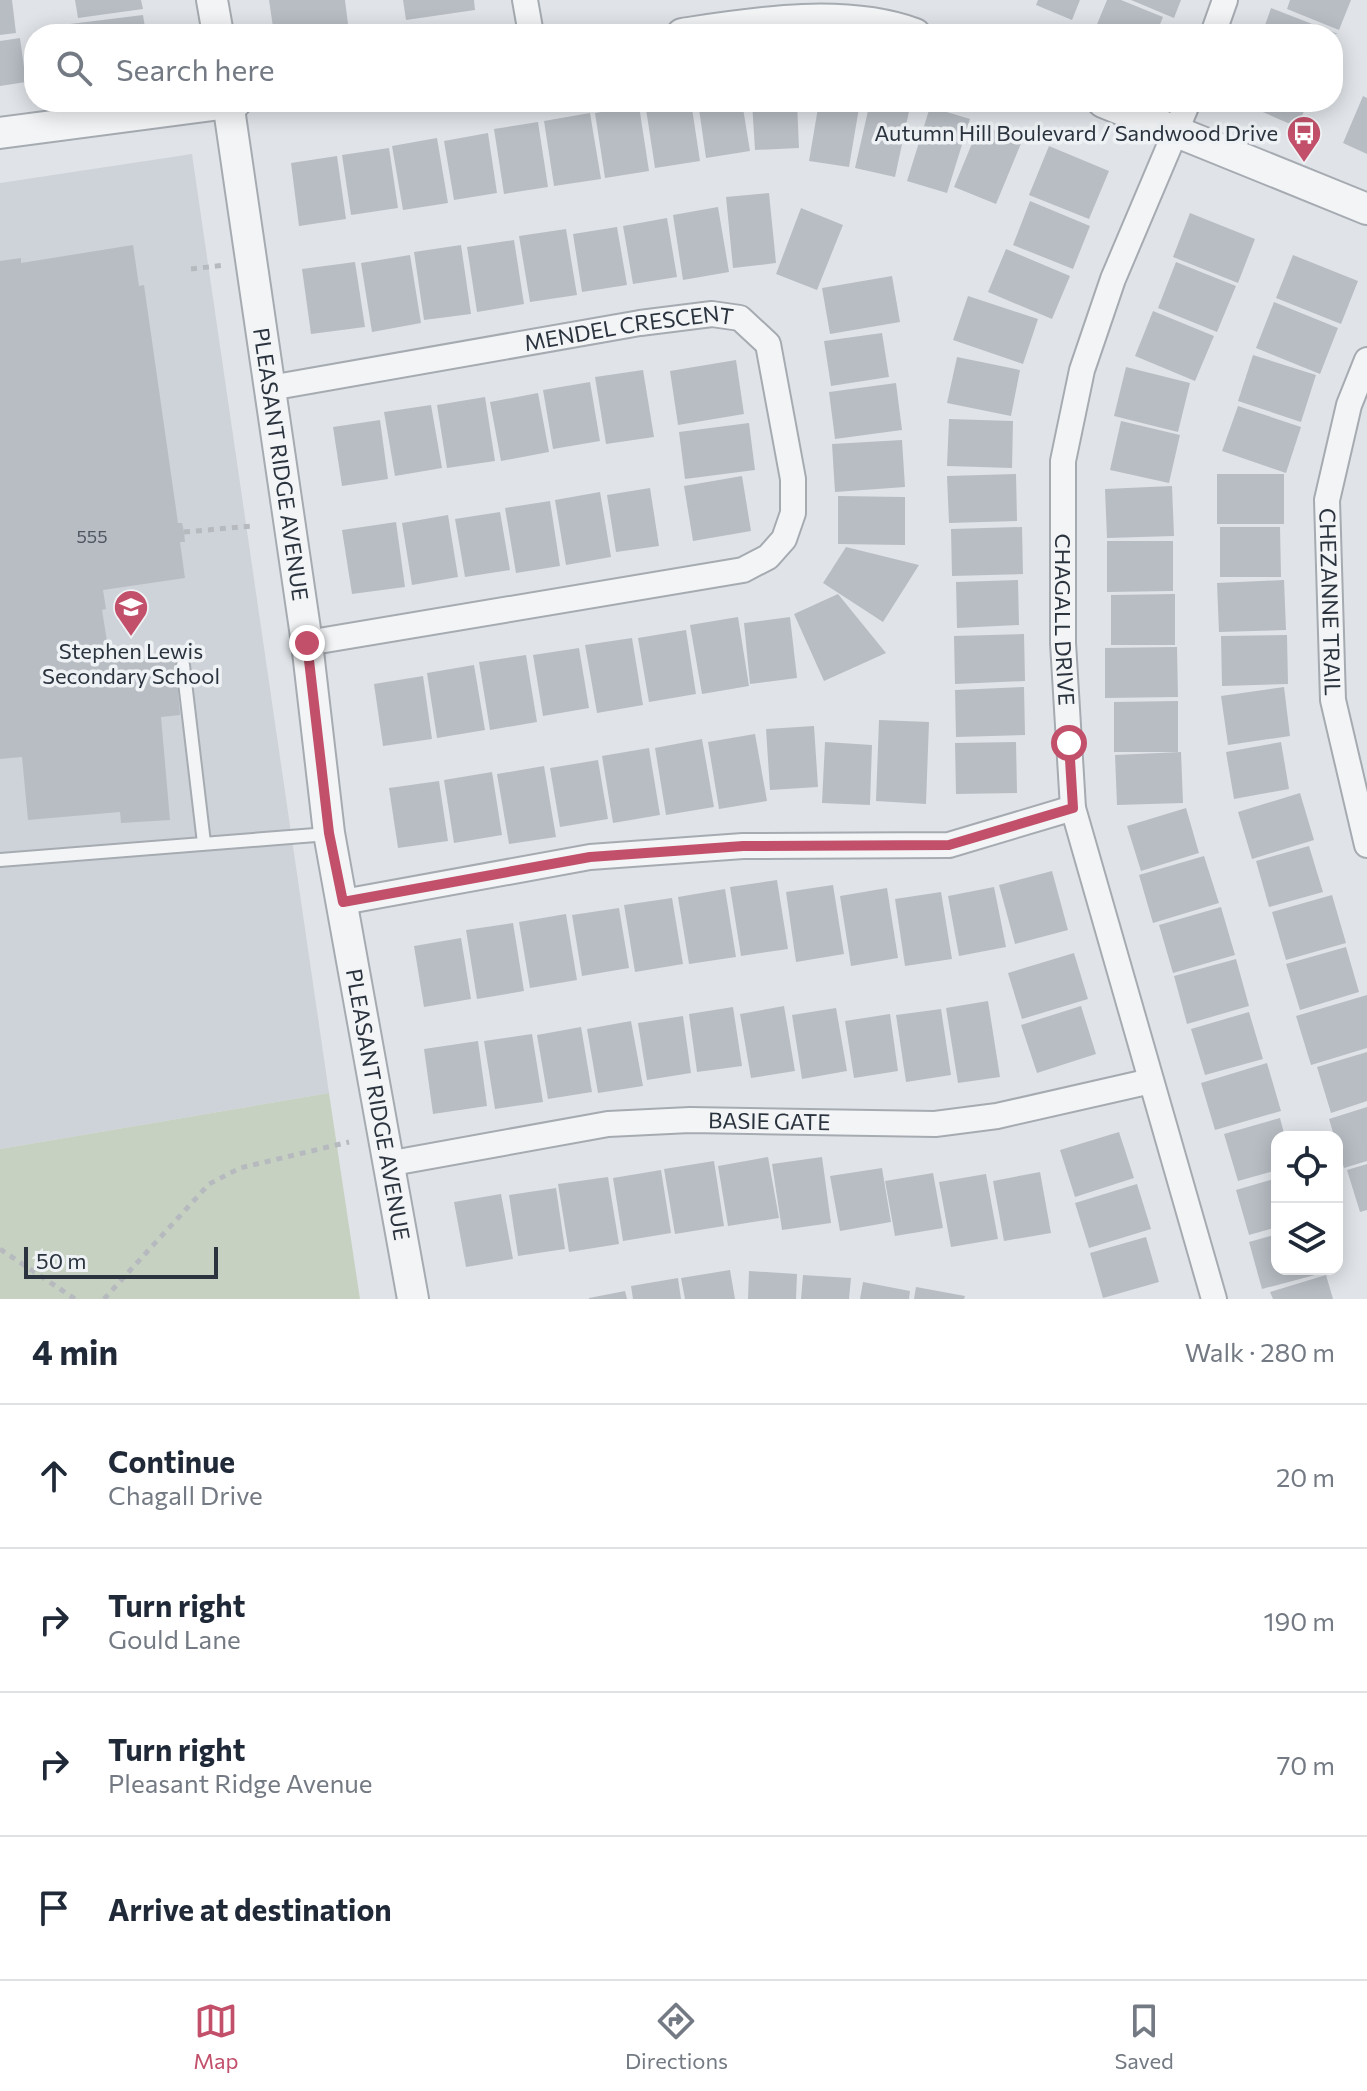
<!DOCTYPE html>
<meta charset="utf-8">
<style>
body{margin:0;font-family:Commissioner,sans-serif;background:#f6f6f7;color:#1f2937}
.controls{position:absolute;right:24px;bottom:24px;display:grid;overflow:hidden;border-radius:16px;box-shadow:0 4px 20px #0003}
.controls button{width:72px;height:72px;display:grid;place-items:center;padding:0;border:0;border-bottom:2px solid #e0e1e3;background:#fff;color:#1f2937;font:40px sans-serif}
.scale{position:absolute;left:24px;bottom:20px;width:194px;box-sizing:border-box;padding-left:8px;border:4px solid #2a333e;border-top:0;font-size:22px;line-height:28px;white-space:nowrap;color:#2a333e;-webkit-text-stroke:6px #eff2f5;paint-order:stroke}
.stop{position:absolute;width:24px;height:24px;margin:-18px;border:6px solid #c2506a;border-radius:50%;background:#fff}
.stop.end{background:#c2506a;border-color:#fff;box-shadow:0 2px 8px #0008}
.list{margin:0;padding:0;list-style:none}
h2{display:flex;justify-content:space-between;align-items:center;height:104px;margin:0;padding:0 32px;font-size:34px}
h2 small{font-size:26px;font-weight:400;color:#747a83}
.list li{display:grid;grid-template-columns:52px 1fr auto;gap:24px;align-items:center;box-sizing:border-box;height:144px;padding:0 32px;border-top:2px solid #e0e1e3}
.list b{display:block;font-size:30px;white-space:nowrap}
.list p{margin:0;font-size:26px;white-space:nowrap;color:#747a83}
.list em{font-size:26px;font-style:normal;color:#747a83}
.icon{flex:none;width:44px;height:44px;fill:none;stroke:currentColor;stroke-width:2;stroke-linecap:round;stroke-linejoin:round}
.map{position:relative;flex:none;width:1367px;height:1299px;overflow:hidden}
.search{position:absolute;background:#fff;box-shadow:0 4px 20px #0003;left:24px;right:24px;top:24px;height:88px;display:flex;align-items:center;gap:20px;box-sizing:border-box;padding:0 28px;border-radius:32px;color:#747a83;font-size:30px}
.sheet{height:680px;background:#fff}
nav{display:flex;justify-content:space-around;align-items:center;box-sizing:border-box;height:112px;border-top:2px solid #e0e1e3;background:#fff;font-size:22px;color:#747a83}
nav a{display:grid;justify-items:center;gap:4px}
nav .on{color:#c2506a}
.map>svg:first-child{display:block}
.built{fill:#ced3d9}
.green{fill:#c7d1c2}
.building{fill:#b8bdc4}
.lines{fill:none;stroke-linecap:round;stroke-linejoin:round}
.service-casing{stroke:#a6abb2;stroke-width:16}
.minor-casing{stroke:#a6abb2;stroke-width:28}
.tertiary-casing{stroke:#a6abb2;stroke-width:34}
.path{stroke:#b6babf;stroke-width:5;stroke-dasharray:6 6;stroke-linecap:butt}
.service{stroke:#f2f4f6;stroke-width:12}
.minor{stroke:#f2f4f6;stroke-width:24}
.tertiary{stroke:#f2f4f6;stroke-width:30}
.route{stroke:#c2506a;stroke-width:10}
.labels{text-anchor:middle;stroke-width:7;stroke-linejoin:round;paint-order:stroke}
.number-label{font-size:18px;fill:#4e5660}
.poi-label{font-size:22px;fill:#2a333e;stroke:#eff2f5;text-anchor:end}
.street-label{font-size:22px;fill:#2a333e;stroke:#eff2f5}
</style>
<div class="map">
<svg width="1367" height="1299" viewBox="0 0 1367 1299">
<rect width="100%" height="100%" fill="#e0e4e8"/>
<path class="built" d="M192,154l137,939 -329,56v-966z"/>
<path class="green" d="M329,1093l31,206h-360v-150z"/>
<path class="building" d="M0,0h12l4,33 -16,2z
M75,0h66l2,9 -65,9z
M269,0h76l4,32 -75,2z
M403,0h71l1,10 -69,10z
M1038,0h42l-8,20 -36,-15z
M1107,0h14l42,17 -7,17h-63z
M1131,0h50l-7,18z
M1290,0h61l-12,30 -52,-21z
M1271,8l67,26h-76z
M143,15l3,19h-75l-1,-10z
M20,38l6,44 -26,4v-45z
M1363,96l4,2v56l-24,-11z
M691,102l9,59 -45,7 -9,-59z
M698,102h44l8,49 -44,7z
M752,102h45l2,46 -44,2z
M819,102h41l-11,65 -40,-6z
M870,102h41l-16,75 -40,-9z
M1240,102h68l-11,25z
M639,106l10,65 -44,7 -10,-65z
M930,107l40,12 -23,74 -40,-12z
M590,113l11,66 -47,7 -10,-65z
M538,122l10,65 -44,7 -10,-65z
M980,124l42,17 -26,63 -42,-17z
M488,133l9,60 -43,7 -10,-59z
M437,138l11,65 -45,7 -11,-64z
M1049,146l60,25 -20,48 -60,-24z
M389,148l9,60 -47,7 -9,-60z
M337,156l9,63 -47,7 -8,-63z
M769,193l7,70 -43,5 -7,-71z
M1030,201l60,25 -17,43 -60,-24z
M718,207l11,65 -46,8 -10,-65z
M801,208l42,17 -26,65 -41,-16z
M1190,213l65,26 -17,44 -65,-26z
M667,218l10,59 -44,7 -10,-58z
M617,227l10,58 -45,7 -9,-58z
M566,229l11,66 -47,7 -11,-66z
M514,240l10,64 -47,8 -10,-65z
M133,245l6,41 5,-1 34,238h4l2,9 1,10h-5l5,36 -82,12 3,19 -4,1 8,50 65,-5 5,60 -19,2 9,103 -49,3 -1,-11 -92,8 -6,-63 -22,2v-498l21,-3v5z
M461,245l10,69 -47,6 -10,-68z
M1006,249l64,27 -18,43 -64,-27z
M410,255l11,68 -49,9 -11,-69z
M1293,255l65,26 -17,43 -65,-26z
M355,262l10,65 -54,7 -9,-65z
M1176,262l60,24 -19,46 -59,-24z
M892,276l8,46 -70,12 -8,-46z
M968,296l70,23 -15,45 -70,-24z
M1274,302l64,26 -18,46 -64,-26z
M1153,311l61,25 -19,45 -60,-25z
M882,333l7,44 -58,9 -7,-45z
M1253,355l63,20 -15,47 -63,-21z
M957,357l63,13 -9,46 -64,-13z
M736,360l8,54 -66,11 -8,-54z
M1126,367l64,16 -12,49 -64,-16z
M643,370l11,67 -48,7 -11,-67z
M590,382l10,59 -47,8 -10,-59z
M896,383l6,47 -67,9 -6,-47z
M538,393l11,59 -48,9 -11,-59z
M485,397l10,64 -48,7 -10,-63z
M431,405l11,63 -47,8 -11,-64z
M1238,406l63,21 -15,46 -64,-22z
M949,419l64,2 -1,47 -65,-2z
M380,420l8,59 -46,7 -9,-59z
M1121,421l59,14 -11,48 -59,-13z
M749,423l6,47 -70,9 -6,-47z
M902,440l3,47 -70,5 -3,-48z
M1016,474l1,47 -68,2 -2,-47z
M1217,474h67v50h-67z
M742,476l9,55 -58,10 -9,-55z
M1172,486l2,50 -67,2 -2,-49z
M650,488l9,58 -43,6 -9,-57z
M600,492l11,65 -45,8 -11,-65z
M838,496l67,1v48l-67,-1z
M550,501l10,65 -44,7 -11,-65z
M500,512l10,58 -45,7 -10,-58z
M448,515l10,62 -46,8 -10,-62z
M396,522l9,65 -53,7 -10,-64z
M1022,527l1,47 -71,2 -1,-47z
M1220,527h60l1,50h-61z
M1107,541h66v50l-66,1z
M846,547l73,18 -36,57 -60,-39z
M1018,580l1,45 -62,3 -1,-46z
M1284,580l2,50 -67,2 -2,-49z
M838,594l48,59 -62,28 -30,-67z
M1175,594v51h-64v-50z
M738,617l11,69 -47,8 -12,-69z
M790,617l7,61 -47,6 -6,-61z
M686,630l10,64 -47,8 -11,-64z
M1024,634l1,47 -70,3 -1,-48z
M1287,635l1,49 -66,2 -1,-50z
M632,638l11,67 -46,8 -12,-68z
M1177,647l1,50 -73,1v-50z
M579,648l10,60 -46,8 -10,-61z
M526,655l11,67 -47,8 -11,-68z
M474,665l11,65 -48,8 -10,-65z
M423,676l9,63 -49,7 -9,-62z
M1024,687l1,48 -69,2 -1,-47z
M1284,687l6,49 -62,9 -7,-49z
M1178,701v51h-64v-50z
M879,720l50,2 -3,82 -50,-3z
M814,726l4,61 -48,3 -4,-61z
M755,734l12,67 -48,8 -11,-67z
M702,739l12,68 -48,8 -11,-67z
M825,742l47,3 -2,60 -48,-2z
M1016,742l1,51 -61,1 -1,-51z
M1281,742l8,47 -55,10 -8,-47z
M649,748l11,67 -47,8 -11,-67z
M1181,752l2,51 -66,2 -2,-50z
M598,760l10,59 -48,8 -10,-59z
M544,766l12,71 -47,7 -12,-70z
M492,772l10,63 -48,8 -10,-63z
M439,781l9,60 -50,7 -9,-60z
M1300,793l14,47 -62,19 -14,-47z
M1186,808l13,45 -58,18 -14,-45z
M1309,846l14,46 -54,15 -13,-46z
M1204,856l15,47 -66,20 -14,-48z
M1052,871l16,59 -53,14 -16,-59z
M777,880l11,69 -47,7 -11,-69z
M833,885l11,69 -48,8 -10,-70z
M994,887l12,60 -47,9 -11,-60z
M887,888l11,70 -47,8 -11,-70z
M725,889l11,68 -47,7 -11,-67z
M941,892l11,67 -47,7 -10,-67z
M1332,895l14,48 -60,17 -14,-48z
M672,898l11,66 -48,8 -11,-67z
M1221,907l14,48 -62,18 -14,-48z
M619,908l10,60 -47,8 -10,-61z
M566,914l11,66 -47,8 -11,-66z
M513,923l11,68 -47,8 -11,-69z
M461,938l10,61 -47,8 -10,-61z
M1346,947l13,45 -59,18 -14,-46z
M1074,953l14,46 -66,20 -14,-46z
M1236,959l13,47 -62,18 -13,-48z
M1367,995v53l-56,17 -15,-49z
M988,1001l12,76 -42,6 -12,-75z
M784,1006l11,65 -44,7 -11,-64z
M1081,1006l15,48 -59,19 -16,-48z
M733,1007l9,59 -45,6 -8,-58z
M836,1008l11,63 -45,8 -10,-64z
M941,1009l10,66 -45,7 -10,-67z
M1249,1012l14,47 -58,16 -14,-46z
M890,1014l8,57 -44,7 -9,-57z
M683,1016l8,57 -44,7 -9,-57z
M631,1021l12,65 -45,7 -11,-64z
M581,1027l11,65 -44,7 -11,-64z
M532,1034l11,68 -48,7 -11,-68z
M478,1041l9,65 -54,8 -9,-65z
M1367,1052v49l-36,12 -14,-46z
M1267,1063l14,48 -66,19 -14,-47z
M1367,1107v54l-23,7 -15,-49z
M1280,1118l5,19h-8v33l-39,11 -14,-47z
M1119,1132l15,46 -59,19 -15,-47z
M768,1157l11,61 -51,8 -10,-60z
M822,1157l9,66 -49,7 -10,-66z
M714,1161l10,65 -49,8 -11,-65z
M1367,1164v46l-7,2 -13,-42z
M882,1168l9,54 -51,9 -10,-55z
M661,1170l10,63 -48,8 -10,-63z
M1040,1172l11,61 -47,8 -11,-60z
M933,1173l10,55 -48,8 -10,-55z
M986,1174l12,65 -47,8 -12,-65z
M608,1177l11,67 -50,8 -11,-68z
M1277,1178v49l-28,8 -13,-45z
M1137,1184l14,45 -62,19 -14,-45z
M556,1188l9,61 -47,7 -9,-61z
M501,1194l12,65 -47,8 -12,-65z
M1277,1234v35h48l1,3 -64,17 -13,-47z
M1146,1237l13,45 -56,16 -13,-45z
M730,1270l5,29h-50l-4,-21z
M749,1271l48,3 -1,25h-48z
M803,1275l48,3 -2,21h-48z
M1326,1275l7,24h-60l-3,-7z
M678,1278l3,21h-48l-2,-13z
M863,1282l47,9 -1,8h-49z
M916,1287l49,9 -1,3h-50z
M625,1291l2,8h-38v-1z"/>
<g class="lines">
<g class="service-casing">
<path id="service" d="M183,665l21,178
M0,860l328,-26"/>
</g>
<g class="minor-casing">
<g id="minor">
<path d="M525,0l6,34"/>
<path d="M1213,34l12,-34"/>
<path id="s1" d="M1188,102l-75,177 -31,91 -19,91v182l10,165 141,491"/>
<path id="s2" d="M1367,360l-18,45 -22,95 6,200 34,145"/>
<path id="s3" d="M270,388l370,-65 72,-9 28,4 28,26 25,135v34l-9,26 -16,18 -25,13 -436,73"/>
<path d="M343,902l247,-45 153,-11 206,-1 124,-37"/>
<path id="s4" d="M387,1164l221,-40 82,-4 245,4 62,-8 154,-35"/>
</g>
</g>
<g class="tertiary-casing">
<g id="tertiary">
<path d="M212,0l6,34"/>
<path d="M682,34c72,-11 162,-26 233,0"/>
<path id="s5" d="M228,102l79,541 22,190 84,466"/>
<path d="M1103,102l264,107"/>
<path d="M0,133l236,-31"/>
</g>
</g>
<path class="path" d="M191,269l35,-4
M184,532l68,-6
M0,1249l75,50
M104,1299l105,-115 31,-16 109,-26"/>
<use href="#service" class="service"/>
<use href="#minor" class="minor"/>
<use href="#tertiary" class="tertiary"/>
</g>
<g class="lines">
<path class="route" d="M307,643l22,190 14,69 247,-45 153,-11 206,-1 124,-37 -4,-65"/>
</g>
<defs>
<g id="bus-pin" transform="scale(1.8)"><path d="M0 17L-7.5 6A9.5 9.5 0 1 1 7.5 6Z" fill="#c2506a" stroke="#eff2f5"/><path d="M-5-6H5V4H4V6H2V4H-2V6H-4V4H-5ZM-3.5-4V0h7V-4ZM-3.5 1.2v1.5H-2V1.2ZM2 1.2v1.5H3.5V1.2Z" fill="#fff"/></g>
<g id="school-pin" transform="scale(1.8)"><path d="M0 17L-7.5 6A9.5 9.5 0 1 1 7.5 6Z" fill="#c2506a" stroke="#eff2f5"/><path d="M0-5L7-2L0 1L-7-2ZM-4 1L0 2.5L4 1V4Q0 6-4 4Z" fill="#fff"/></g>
</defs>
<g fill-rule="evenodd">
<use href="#bus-pin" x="1304" y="133"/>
<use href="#school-pin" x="131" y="607"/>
</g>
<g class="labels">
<g class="number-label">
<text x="92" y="543">555</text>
</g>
<g class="poi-label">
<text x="1278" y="141">Autumn Hill Boulevard / Sandwood Drive</text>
<text x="131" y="659" text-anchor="middle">Stephen Lewis<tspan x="131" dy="25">Secondary School</tspan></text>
</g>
<g class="street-label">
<text dy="8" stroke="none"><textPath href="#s3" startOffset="364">MENDEL CRESCENT</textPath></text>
<text dy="8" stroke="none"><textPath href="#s5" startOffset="366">PLEASANT RIDGE AVENUE</textPath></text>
<text dy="8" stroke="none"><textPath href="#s2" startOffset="248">CHEZANNE TRAIL</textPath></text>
<text dy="8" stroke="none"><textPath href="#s1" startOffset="540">CHAGALL DRIVE</textPath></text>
<text dy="8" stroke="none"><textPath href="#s5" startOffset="1014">PLEASANT RIDGE AVENUE</textPath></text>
<text dy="8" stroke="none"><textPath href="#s4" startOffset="386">BASIE GATE</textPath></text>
</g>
</g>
</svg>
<div class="controls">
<button><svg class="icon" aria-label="locate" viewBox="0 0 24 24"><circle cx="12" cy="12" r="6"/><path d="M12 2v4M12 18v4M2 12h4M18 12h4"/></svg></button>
<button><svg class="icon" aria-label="layers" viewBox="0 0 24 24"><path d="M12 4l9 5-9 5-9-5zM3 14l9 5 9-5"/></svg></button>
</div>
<div class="scale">50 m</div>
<div class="stop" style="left:1069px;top:743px"></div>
<div class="stop end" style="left:307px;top:643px"></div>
<div class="search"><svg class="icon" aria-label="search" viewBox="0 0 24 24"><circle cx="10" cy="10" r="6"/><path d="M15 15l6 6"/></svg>Search here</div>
</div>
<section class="sheet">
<h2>4 min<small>Walk · 280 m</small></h2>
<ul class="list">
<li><svg class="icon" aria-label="ahead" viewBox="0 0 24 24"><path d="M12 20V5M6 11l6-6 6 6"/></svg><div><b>Continue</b><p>Chagall Drive</p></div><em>20 m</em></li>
<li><svg class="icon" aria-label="right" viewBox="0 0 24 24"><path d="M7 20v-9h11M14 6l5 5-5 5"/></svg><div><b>Turn right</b><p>Gould Lane</p></div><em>190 m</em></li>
<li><svg class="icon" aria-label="right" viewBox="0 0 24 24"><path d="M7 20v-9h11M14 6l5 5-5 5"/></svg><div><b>Turn right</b><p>Pleasant Ridge Avenue</p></div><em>70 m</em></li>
<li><svg class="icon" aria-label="arrive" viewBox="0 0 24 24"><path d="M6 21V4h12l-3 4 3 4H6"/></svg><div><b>Arrive at destination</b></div></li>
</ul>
</section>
<nav>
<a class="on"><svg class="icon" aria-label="map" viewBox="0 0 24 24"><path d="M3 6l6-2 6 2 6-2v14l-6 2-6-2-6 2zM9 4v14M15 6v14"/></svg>Map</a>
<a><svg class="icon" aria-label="directions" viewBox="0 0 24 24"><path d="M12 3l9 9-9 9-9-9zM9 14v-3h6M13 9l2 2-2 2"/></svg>Directions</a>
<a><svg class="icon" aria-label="saved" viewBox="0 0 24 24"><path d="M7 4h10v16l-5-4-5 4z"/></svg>Saved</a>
</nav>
